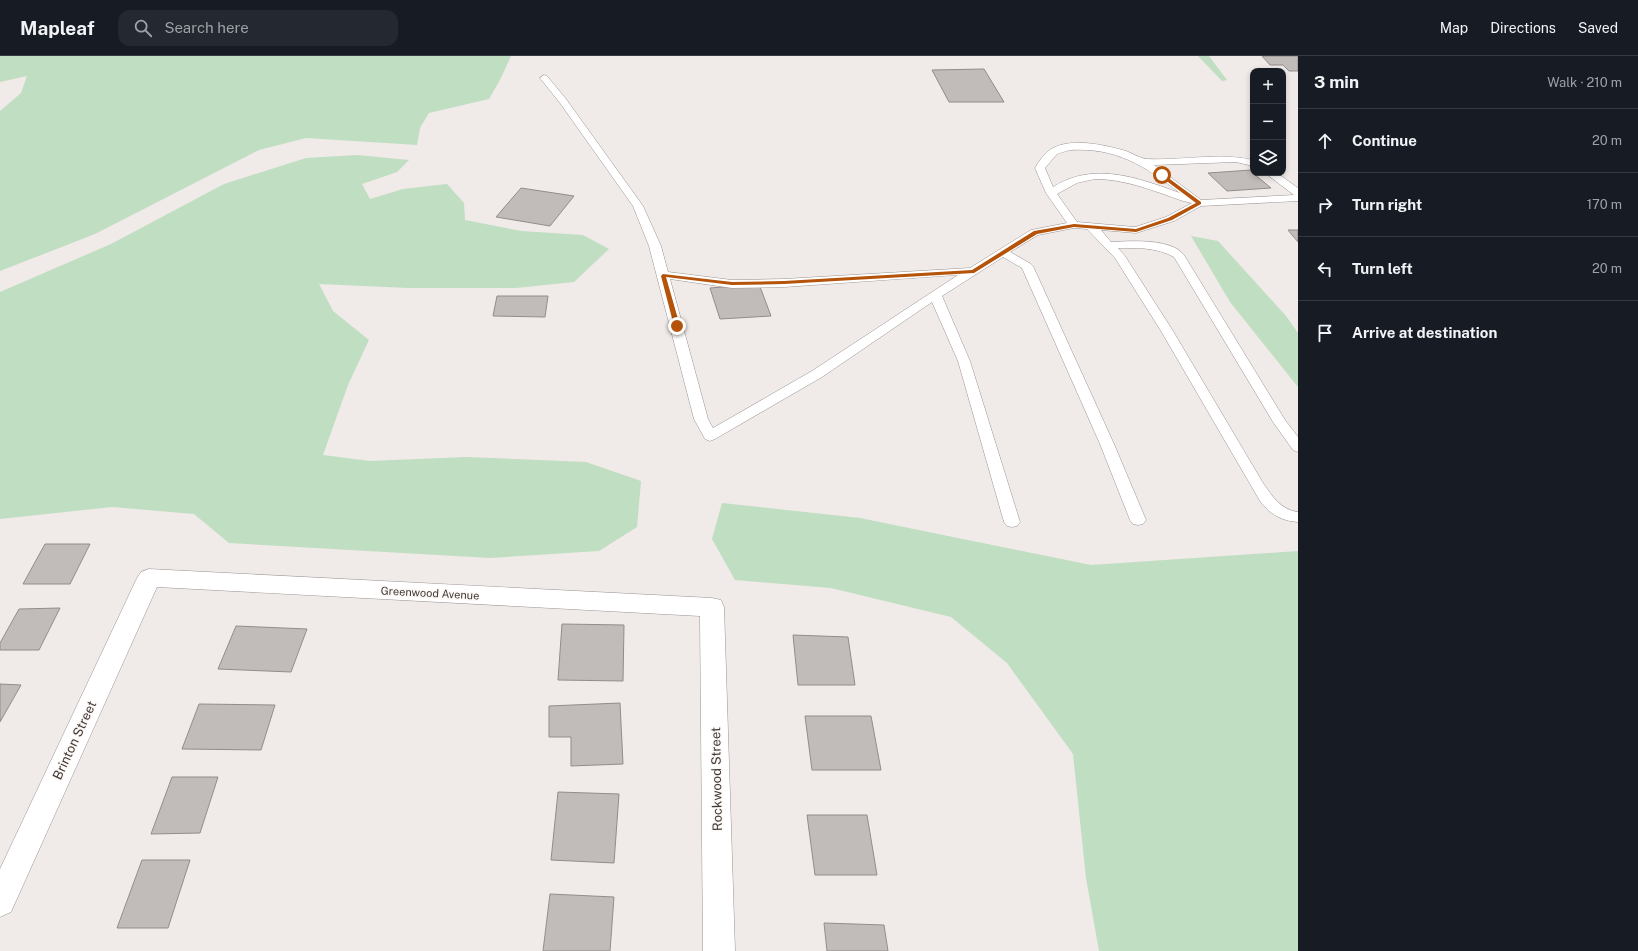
<!DOCTYPE html>
<meta charset="utf-8">
<style>
body{margin:0;font-family:"Public Sans",sans-serif;background:#242831;color:#f1f3f6}
.controls{position:absolute;right:12px;top:12px;display:grid;overflow:hidden;border-radius:8px;box-shadow:0 2px 6px #0003}
.controls button{width:36px;height:36px;display:grid;place-items:center;padding:0;border:0;border-bottom:1px solid #363941;background:#171b24;color:#f1f3f6;font:20px sans-serif}
.stop{position:absolute;width:12px;height:12px;margin:-9px;border:3px solid #b45309;border-radius:50%;background:#fff}
.stop.end{background:#b45309;border-color:#fff;box-shadow:0 1px 4px #0008}
.list{margin:0;padding:0;list-style:none}
h2{display:flex;justify-content:space-between;align-items:center;height:52px;margin:0;padding:0 16px;font-size:17px}
h2 small{font-size:13px;font-weight:400;color:#9ea1a6}
.list li{display:grid;grid-template-columns:26px 1fr auto;gap:12px;align-items:center;box-sizing:border-box;height:64px;padding:0 16px;border-top:1px solid #363941}
.list b{display:block;font-size:15px;white-space:nowrap}
.list em{font-size:13px;font-style:normal;color:#9ea1a6}
.icon{flex:none;width:22px;height:22px;fill:none;stroke:currentColor;stroke-width:2;stroke-linecap:round;stroke-linejoin:round}
.map{position:relative;flex:none;width:1298px;height:895px;overflow:hidden}
header{display:flex;align-items:center;gap:24px;box-sizing:border-box;height:56px;padding:0 20px;background:#171b24;border-bottom:1px solid #363941}
header strong{font-size:19px}
nav{display:flex;gap:22px;margin-inline-start:auto;font-size:14px}
.search{width:280px;height:36px;background:#242831;display:flex;align-items:center;gap:10px;box-sizing:border-box;padding:0 14px;border-radius:12px;color:#9ea1a6;font-size:15px}
main{display:flex}
aside{flex:1;background:#171b24}
.map>svg:first-child{display:block}
.green{fill:#c0dec1}
.building{fill:#c1bbba;stroke:#928d8b}
.lines{fill:none;stroke-linecap:round;stroke-linejoin:round}
.lane-casing{stroke:#999492;stroke-width:1}
.street-casing{stroke:#999492;stroke-width:1}
.lane{fill:#fff;fill-rule:evenodd}
.street{fill:#fff;fill-rule:evenodd}
.route{fill:#b45309}
.labels{text-anchor:middle;stroke-width:3;stroke-linejoin:round;paint-order:stroke}
.street-label{font-size:11px;fill:#3d3a39;stroke:#fef8f5}
.near-street-label{font-size:13px;fill:#3d3a39;stroke:#fef8f5}
</style>
<header>
<strong>Mapleaf</strong>
<div class="search"><svg class="icon" aria-label="search" viewBox="0 0 24 24"><circle cx="10" cy="10" r="6"/><path d="M15 15l6 6"/></svg>Search here</div>
<nav><a>Map</a><a>Directions</a><a>Saved</a></nav>
</header>
<main>
<div class="map">
<svg width="1298" height="895" viewBox="0 0 1298 895">
<rect width="100%" height="100%" fill="#f0eae8"/>
<path class="green" d="M0,0h511l-11,24 -11,19 -60,14 -9,15 -3,17 -111,-7 -47,12 -164,84 -95,37v-160l21,-18 6,-17 -27,6z
M1198,0h11l18,24 -5,1z
M357,99l52,5 -12,12 -35,12 8,15 33,-10 44,-5 17,19 1,17 56,11 62,4 26,14 -35,33 -58,6h-107l-90,-4 14,27 36,29 -21,45 -25,70 47,6 96,-4 120,5 55,19 -4,46 -38,24 -109,7 -261,-15 -35,-29 -82,-7 -112,12v-227l111,-48 113,-60 82,-26z
M1191,180l27,5 68,75 12,17v54l-68,-85z
M722,447l138,15 231,47 207,-14v400h-199l-13,-73 -13,-124 -66,-91 -56,-46 -120,-29 -96,-8 -23,-41z"/>
<path class="building" d="M1262,0h36v15h-9l-6,-6h-13z
M984,13l20,33h-55l-17,-32z
M1252,114l1,3 18,15 -44,3 -19,-18z
M521,132l53,8 -24,30 -54,-9z
M1288,174h10v12z
M759,228l12,32 -51,3 -10,-31z
M497,240h51l-3,21 -52,-1z
M45,488h45l-20,40h-47z
M60,552l-21,42h-39v-7l19,-34z
M562,568l62,1 -1,56 -65,-1z
M236,570l71,3 -16,43 -73,-3z
M793,579l55,2 7,48h-57z
M0,628l21,1 -21,37z
M620,647l3,61 -52,2v-29h-22v-31z
M199,648l76,1 -14,45 -79,-1z
M805,660h66l10,54h-69z
M172,721h46l-18,56 -49,1z
M558,736l61,2 -5,69 -63,-3z
M807,759h60l10,60h-62z
M142,804h48l-22,68h-51z
M550,838l64,3 -4,54h-67z
M824,867l60,2 4,26h-61z"/>
<g class="lines">
<g class="lane-casing">
<path id="lane" d="M544,19l3,1 19,23 77,107 18,40 7,26 64,8 52,-1 186,-11 61,-38 36,-7 -21,-30 -11,-25c4,-7 9,-14 16,-19 21,-12 53,-4 75,2 6,2 13,7 20,8 36,2 72,-7 107,1v6l-17,-4 -82,3 47,35 93,-5 -29,-22h12l21,15v13l-97,5 -27,15 -38,12 -35,-3 10,12c19,-1 60,-4 73,13l101,165 13,17v15l-5,-2 -20,-28 -99,-165c-18,-10 -37,-9 -56,-9l7,8 48,75 90,152c9,13 18,27 35,29v10c-17,-1 -28,-8 -38,-21l-99,-170 -46,-73 -28,-29 -13,-1 -36,7 -28,17 21,12 2,2 81,178 32,76 -3,4 -5,1 -5,-1 -3,-4 -30,-76 -78,-176 -19,-11 -61,39 28,65 50,161 -3,4 -5,1 -5,-1 -3,-4 -46,-161 -26,-59 -110,75 -107,62 -5,2 -5,-2 -11,-20 -45,-173 -16,-40 -73,-103 -20,-25zM1070,94c46,-3 75,16 110,43 -42,-15 -86,-32 -127,-6l-8,-19 12,-14zM1095,123c31,0 59,12 88,22l9,2 -26,14 -31,10 -58,-5 -20,-28 20,-11zM958,219l-146,96 -99,57 -5,-9 -38,-140 62,9 52,-1z"/>
</g>
<g class="street-casing">
<path id="street" d="M149,513l563,29 9,2 3,7 11,344h-32l-3,-335 -543,-29 -146,325 -11,5v-48l137,-291 4,-6z"/>
</g>
<use href="#lane" class="lane"/>
<use href="#street" class="street"/>
</g>
<path class="route" d="M1160,118h3l38,28v2l-29,16 -36,12 -62,-5 -37,7 -63,39 -190,11 -52,1 -66,-8 14,49 -3,2 -3,-2 -13,-50 2,-2 69,8 52,-1 188,-11 62,-39 40,-7 62,5 32,-11 28,-15 -36,-27z"/>
<g class="labels">
<g class="street-label">
<text transform="translate(430 537) rotate(3)" y="4">Greenwood Avenue</text>
</g>
<g class="near-street-label">
<text transform="translate(74 684) rotate(-65)" y="5">Brinton Street</text>
<text transform="translate(716 723) rotate(-91)" y="5">Rockwood Street</text>
</g>
</g>
</svg>
<div class="controls">
<button>+</button>
<button>−</button>
<button><svg class="icon" aria-label="layers" viewBox="0 0 24 24"><path d="M12 4l9 5-9 5-9-5zM3 14l9 5 9-5"/></svg></button>
</div>
<div class="stop" style="left:1162px;top:119px"></div>
<div class="stop end" style="left:677px;top:270px"></div>
</div>
<aside>
<h2>3 min<small>Walk · 210 m</small></h2>
<ul class="list">
<li><svg class="icon" aria-label="ahead" viewBox="0 0 24 24"><path d="M12 20V5M6 11l6-6 6 6"/></svg><div><b>Continue</b></div><em>20 m</em></li>
<li><svg class="icon" aria-label="right" viewBox="0 0 24 24"><path d="M7 20v-9h11M14 6l5 5-5 5"/></svg><div><b>Turn right</b></div><em>170 m</em></li>
<li><svg class="icon" aria-label="left" viewBox="0 0 24 24"><path d="M17 20v-9H6M10 6l-5 5 5 5"/></svg><div><b>Turn left</b></div><em>20 m</em></li>
<li><svg class="icon" aria-label="arrive" viewBox="0 0 24 24"><path d="M6 21V4h12l-3 4 3 4H6"/></svg><div><b>Arrive at destination</b></div></li>
</ul>
</aside>
</main>
